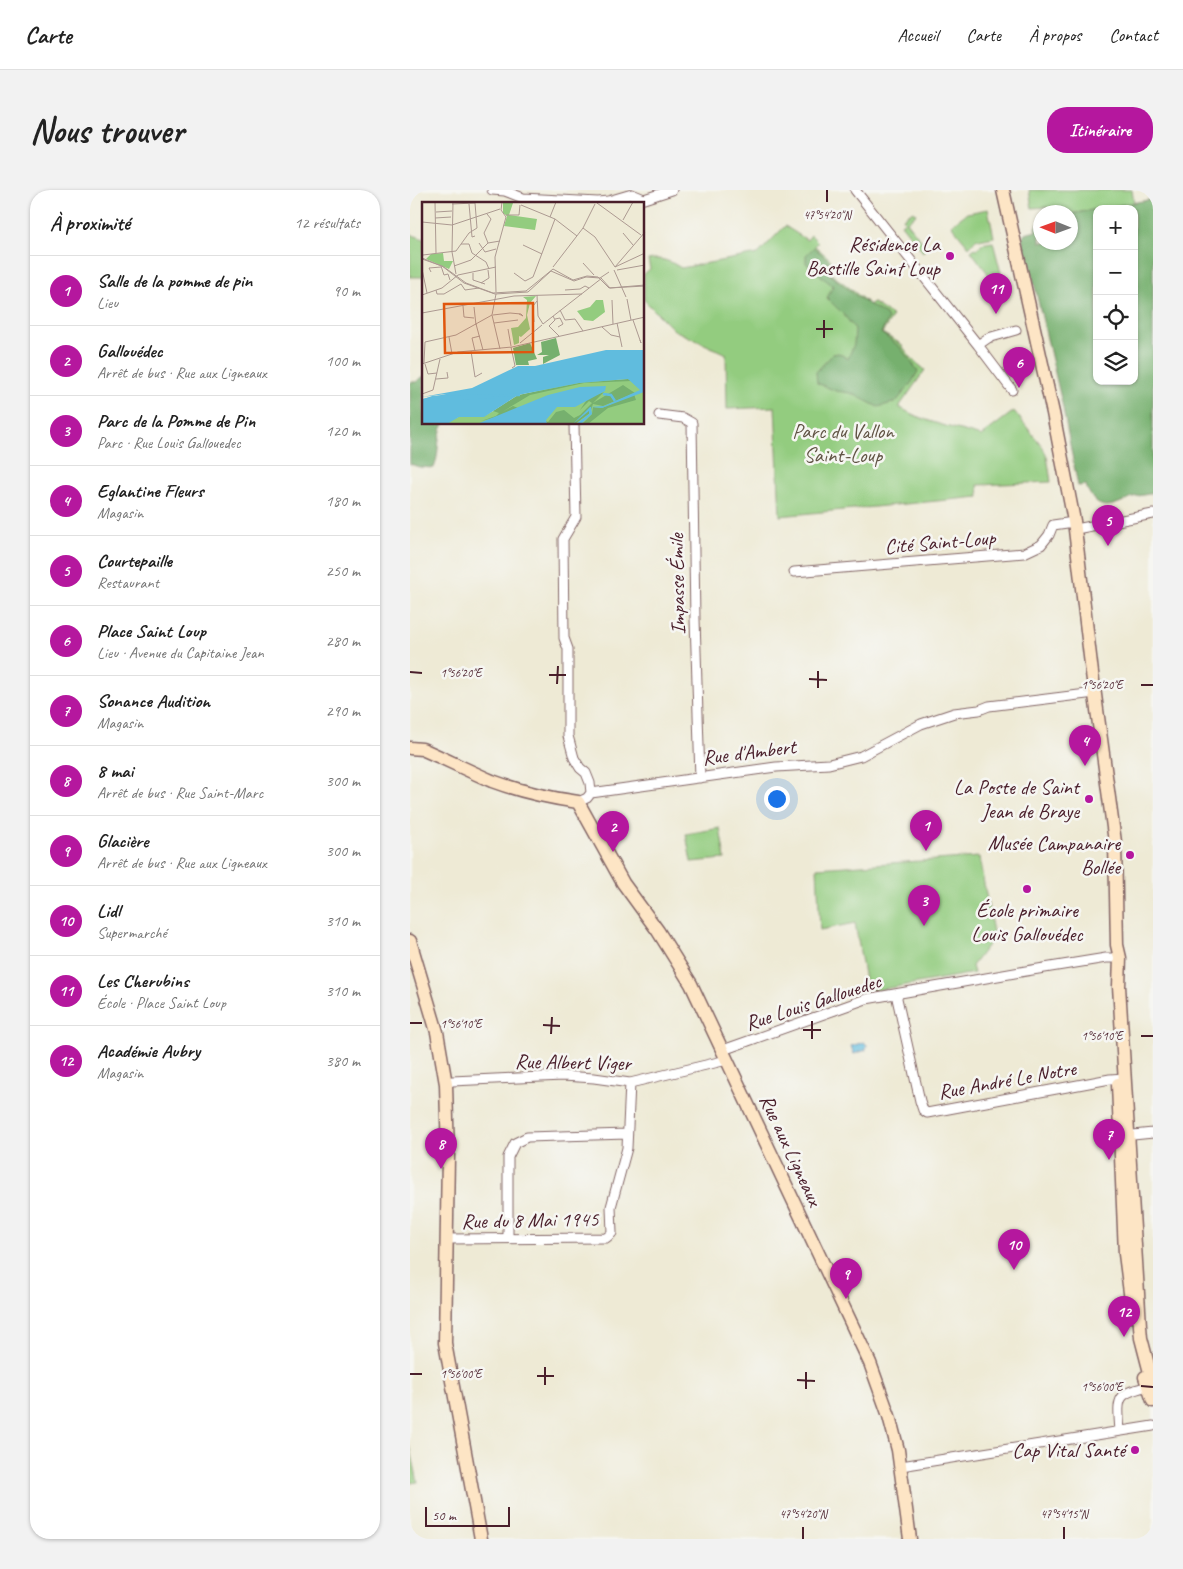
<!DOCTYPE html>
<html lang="fr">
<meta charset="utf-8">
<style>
body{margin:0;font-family:Caveat,sans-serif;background:#f2f2f2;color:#222}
.controls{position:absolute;right:15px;top:15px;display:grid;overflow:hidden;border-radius:10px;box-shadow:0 1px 4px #0004}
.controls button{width:45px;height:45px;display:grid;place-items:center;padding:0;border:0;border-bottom:1px solid #e0e0e0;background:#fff;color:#222;font:25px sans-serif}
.compass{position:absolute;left:623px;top:15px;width:45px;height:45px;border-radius:50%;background:#fff;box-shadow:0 1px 4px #0004;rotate:271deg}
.scale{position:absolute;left:15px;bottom:12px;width:85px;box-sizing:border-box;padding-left:5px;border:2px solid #4a1f2b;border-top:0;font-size:14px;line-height:18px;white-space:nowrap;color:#4a1f2b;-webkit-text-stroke:4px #f6f6f2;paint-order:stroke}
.you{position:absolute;left:366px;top:608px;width:18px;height:18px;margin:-12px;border:4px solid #fff;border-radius:50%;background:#1a73e8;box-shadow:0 0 0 8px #1a73e833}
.badge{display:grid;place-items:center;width:32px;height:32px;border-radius:50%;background:#b5179e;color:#fff;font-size:16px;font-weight:700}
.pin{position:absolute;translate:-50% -41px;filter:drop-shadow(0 1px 2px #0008)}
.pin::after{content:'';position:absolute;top:26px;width:18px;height:15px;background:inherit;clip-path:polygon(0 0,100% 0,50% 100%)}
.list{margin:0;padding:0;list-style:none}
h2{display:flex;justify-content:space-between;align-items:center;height:65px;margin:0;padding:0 20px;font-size:21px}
h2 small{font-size:16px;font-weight:400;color:#767676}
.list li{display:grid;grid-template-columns:32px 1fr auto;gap:15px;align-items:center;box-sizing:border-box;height:70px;padding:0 20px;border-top:1px solid #e0e0e0}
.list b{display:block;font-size:19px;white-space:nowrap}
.list p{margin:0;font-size:16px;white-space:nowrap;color:#767676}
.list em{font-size:16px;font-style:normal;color:#767676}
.icon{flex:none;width:28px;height:28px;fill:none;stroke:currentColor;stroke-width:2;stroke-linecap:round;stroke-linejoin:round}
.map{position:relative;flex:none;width:743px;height:1349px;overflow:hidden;border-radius:20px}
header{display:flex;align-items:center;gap:30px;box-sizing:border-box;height:70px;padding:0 25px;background:#fff;border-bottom:1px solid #e0e0e0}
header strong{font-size:24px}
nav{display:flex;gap:28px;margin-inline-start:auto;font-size:18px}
.intro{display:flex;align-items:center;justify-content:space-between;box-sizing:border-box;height:120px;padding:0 30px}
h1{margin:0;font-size:35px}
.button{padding:12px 22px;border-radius:20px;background:#b5179e;color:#fff;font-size:18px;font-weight:700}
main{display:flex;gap:30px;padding:0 30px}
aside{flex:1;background:#fff;border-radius:20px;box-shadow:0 1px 4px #0004}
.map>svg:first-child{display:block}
.green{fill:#93cc7f;stroke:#6e7655}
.forest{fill:#76b06e;stroke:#60684c}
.water{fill:#60bcde;stroke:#556e84}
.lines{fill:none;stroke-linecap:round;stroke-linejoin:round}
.street-casing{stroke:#836666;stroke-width:11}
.secondary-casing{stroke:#836666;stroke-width:15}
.street{stroke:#fff;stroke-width:9}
.secondary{stroke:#fde5c5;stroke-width:12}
.ticks{fill:none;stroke:#4a1f2b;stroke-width:2}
.poi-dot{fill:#b5179e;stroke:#f6f6f2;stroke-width:2}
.labels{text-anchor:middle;stroke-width:5;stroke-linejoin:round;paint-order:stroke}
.poi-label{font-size:21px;fill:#4a1f2b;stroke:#f6f6f2;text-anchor:end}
.park-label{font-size:21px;fill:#605344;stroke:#f6f6f2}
.street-label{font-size:21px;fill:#4a1f2b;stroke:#f6f6f2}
.inset-river{fill:none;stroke:#60bcde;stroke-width:2.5}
.inset-road{fill:none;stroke:#ac9991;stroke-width:1}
.view{fill:#e0560e;fill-opacity:0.15;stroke:#e0560e;stroke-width:2.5}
.inset-edge{fill:none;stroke:#4a1f2b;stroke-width:2.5}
.ticks-label{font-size:12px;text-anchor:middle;fill:#4a1f2b;stroke:#f6f6f2;stroke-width:5;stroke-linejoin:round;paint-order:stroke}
</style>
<header>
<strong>Carte</strong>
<nav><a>Accueil</a><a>Carte</a><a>À propos</a><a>Contact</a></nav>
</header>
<div class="intro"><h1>Nous trouver</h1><a class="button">Itinéraire</a></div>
<main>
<aside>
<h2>À proximité<small>12 résultats</small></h2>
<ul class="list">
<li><span class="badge">1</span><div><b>Salle de la pomme de pin</b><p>Lieu</p></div><em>90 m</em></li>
<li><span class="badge">2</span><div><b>Gallouédec</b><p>Arrêt de bus · Rue aux Ligneaux</p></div><em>100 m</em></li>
<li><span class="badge">3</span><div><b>Parc de la Pomme de Pin</b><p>Parc · Rue Louis Gallouedec</p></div><em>120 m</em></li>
<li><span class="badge">4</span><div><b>Eglantine Fleurs</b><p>Magasin</p></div><em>180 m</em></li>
<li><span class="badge">5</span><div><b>Courtepaille</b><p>Restaurant</p></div><em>250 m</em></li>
<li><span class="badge">6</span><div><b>Place Saint Loup</b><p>Lieu · Avenue du Capitaine Jean</p></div><em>280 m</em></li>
<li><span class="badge">7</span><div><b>Sonance Audition</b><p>Magasin</p></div><em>290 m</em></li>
<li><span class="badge">8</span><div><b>8 mai</b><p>Arrêt de bus · Rue Saint-Marc</p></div><em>300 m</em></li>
<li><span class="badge">9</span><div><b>Glacière</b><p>Arrêt de bus · Rue aux Ligneaux</p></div><em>300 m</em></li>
<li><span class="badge">10</span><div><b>Lidl</b><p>Supermarché</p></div><em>310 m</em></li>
<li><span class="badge">11</span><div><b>Les Cherubins</b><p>École · Place Saint Loup</p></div><em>310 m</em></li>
<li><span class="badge">12</span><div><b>Académie Aubry</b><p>Magasin</p></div><em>380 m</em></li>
</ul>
</aside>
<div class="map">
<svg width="743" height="1349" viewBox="0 0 743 1349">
<rect width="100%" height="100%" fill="#f6f6f2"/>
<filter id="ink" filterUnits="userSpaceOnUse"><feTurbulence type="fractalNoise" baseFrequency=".02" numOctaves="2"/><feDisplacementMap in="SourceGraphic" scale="10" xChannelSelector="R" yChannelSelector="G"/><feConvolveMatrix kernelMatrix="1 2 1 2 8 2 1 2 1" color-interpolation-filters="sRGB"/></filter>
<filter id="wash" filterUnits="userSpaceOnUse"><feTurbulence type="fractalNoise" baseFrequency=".0096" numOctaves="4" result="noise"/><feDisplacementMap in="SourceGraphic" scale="20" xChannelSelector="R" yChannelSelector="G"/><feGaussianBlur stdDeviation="1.12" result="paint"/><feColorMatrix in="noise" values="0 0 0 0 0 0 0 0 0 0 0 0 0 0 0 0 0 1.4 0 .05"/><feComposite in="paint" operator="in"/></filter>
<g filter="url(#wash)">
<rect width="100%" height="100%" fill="#eeead5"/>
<path class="green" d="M619,0h103l2,13 -63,11 -1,-2h-23v-5l-15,1z
M578,19l6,28 -15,3 -2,-2 -8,9 -18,-22 16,-12z
M503,21l3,3 -9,8 20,26 -4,4 -22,-28 4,-3 -2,-3z
M375,36l22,14 4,-5 7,7 -3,4 16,14 -7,9 22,16 24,20 2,-3 21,14 -11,17 19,11 10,14 14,12 -26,37c26,16 54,20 82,29l33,-25 28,35 5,10 4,26 -73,3 1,12 -199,19 -5,-109 -48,2 -1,-55 -52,-24 -30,-30v-26l6,-5 -2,-9c13,-3 22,1 33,8l77,-14z
M0,44l14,5v38h-14z
M583,52l8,31 -9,6 -21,-28 4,-3 1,1 6,-4 -1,-1z
M310,638l5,31 -34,3 -5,-28z
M569,667l15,80 -22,29 2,7 -107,19 -12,-69 -35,7 -3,-62z
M0,1256l8,36 -8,1z"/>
<path class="forest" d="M743,9v294c-7,2 -13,2 -20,4 -13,5 -29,16 -40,2 -3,-5 -6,-9 -7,-14l-8,1 -16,-83 -35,-150 -2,-1 -3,-14 3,-4 11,-3 -1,-4 5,-5v20h30l1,-28 26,-5v172h37v-172h-35z
M404,57l14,13v13l31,25 27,17 2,4 -7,14 19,14 18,24 -6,11 -16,20 -18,5 -27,-14 -15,-2 -19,-8 -1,-11 17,-18 6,-1 9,6 6,-15 1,-15 -11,-14 -17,-17 6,-12 -27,-23v-8z
M14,186v48h20c-8,13 -4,30 -10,44l-15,-1 -9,-3v-82h6z"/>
<path class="water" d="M454,852l3,3 -1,5 -12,4 -3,-8z"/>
</g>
<g filter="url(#ink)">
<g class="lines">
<g class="street-casing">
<path id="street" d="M82,0l13,1 18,7 75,4 10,-1 24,-7 12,5 28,-9
M445,0l123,155 34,45
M568,155l10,-7 28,-8
M249,225l24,3 9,5 3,196 5,159
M164,234l2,93 -13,22 1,99 4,11v87l6,22 6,10 6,5 4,10 1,10
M666,339l77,-15
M384,382l230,-19 17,-8 8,-10 4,-10 21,-3
M168,612l9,-4 4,-5 185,-26 53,-3 32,-8 60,-32 33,-11 25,-3 10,-4 106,-13
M486,804l24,107 3,9 4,3 183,-34 15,-1
M313,860l143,-51 160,-28 80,-13h14
M36,894l6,-3 111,-5 31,2 36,5 97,-23
M713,946l30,-3
M98,1048v-81l7,-14 12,-6 100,-3
M36,1049l160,-1 6,-5 -1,-26 16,-59 3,-65
M710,1241c-3,-37 -3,-37 33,-46
M491,1276l252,-40"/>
</g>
<g class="secondary-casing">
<path id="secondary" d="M593,0l50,223 21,108 18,152 23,169 2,103 3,13 -1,28 21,340 1,12 12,46
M0,558l12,1c23,10 47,22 70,32 27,10 58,17 86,21l45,81 35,48 33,53 179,379 19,53 9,34 12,89
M0,751l27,91 9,52 2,72 -3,187 36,196
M708,894l7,170 8,62
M735,1187l8,24"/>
</g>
<use href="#street" class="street"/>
<use href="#secondary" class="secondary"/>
</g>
</g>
<path class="ticks" d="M417,12v-12M406,139h17M414,148v-18M0,482l12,1M139,485h17M399,489l18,1M147,494l1,-18M731,495h12M408,498v-17M0,833h12M133,835l17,1M393,840h18M141,844l1,-17M731,846h12M402,849v-18M0,1184h12M127,1186h17M387,1190l18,1M135,1195v-18M731,1196l12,1M396,1199v-17M393,1349v-12M654,1349v-12"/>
<g class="poi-dot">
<circle cx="540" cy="66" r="5"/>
<circle cx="679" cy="609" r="5"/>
<circle cx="720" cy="665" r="5"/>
<circle cx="617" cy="699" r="5"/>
<circle cx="725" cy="1260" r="5"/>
</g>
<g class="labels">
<g class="poi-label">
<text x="530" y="61">Résidence La<tspan x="530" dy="24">Bastille Saint Loup</tspan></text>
<text x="669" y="604">La Poste de Saint<tspan x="669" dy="24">Jean de Braye</tspan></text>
<text x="710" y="660">Musée Campanaire<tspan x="710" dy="24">Bollée</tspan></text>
<text x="617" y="727" text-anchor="middle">École primaire<tspan x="617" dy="24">Louis Gallouédec</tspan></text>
<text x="715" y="1267">Cap Vital Santé</text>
</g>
<g class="park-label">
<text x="433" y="248">Parc du Vallon<tspan x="433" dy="24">Saint-Loup</tspan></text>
</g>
<g class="street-label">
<text transform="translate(530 352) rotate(-5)" y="7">Cité Saint-Loup</text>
<text transform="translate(267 394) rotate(-91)" y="7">Impasse Émile</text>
<text transform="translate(339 562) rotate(-7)" y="7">Rue d'Ambert</text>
<text transform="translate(403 812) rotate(-18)" y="7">Rue Louis Gallouedec</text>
<text transform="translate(163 872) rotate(1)" y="7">Rue Albert Viger</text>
<text transform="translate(597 890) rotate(-10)" y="7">Rue André Le Notre</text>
<text transform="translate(381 960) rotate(65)" y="7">Rue aux Ligneaux</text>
<text transform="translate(120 1030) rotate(-1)" y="7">Rue du 8 Mai 1945</text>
</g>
</g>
<g transform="translate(12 12)">
<rect width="222" height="222" fill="#eeead5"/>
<path d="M81,0l10,1 -4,12 28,4 -2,11 -31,-4 3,-10 -4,-3zM21,51l1,8h9l-4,8 -23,-10 5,-5zM114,94l-6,7 -3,12 3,14 -9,8 -2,-1v7l-5,2 -3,-17 7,-1 8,-9 1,-18 -4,-3zM174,98h7l2,12 -12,9 -9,-1 -7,-9 13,-4zM210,177l12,10v35h-199l15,-8 26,-1 39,-21 52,-13z" fill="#93cc7f"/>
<path d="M134,136l4,17 -17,9v-7l6,-2h-12l5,-3 -1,-10zM108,141l7,16 -9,2 1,4h-13l-3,-17zM206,177l4,2 -48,2 -54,12 -28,17 11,-6 5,2 -24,10 -13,3 15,-5 3,-3 -6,-2 25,-16 61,-12zM201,183l12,8 -32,13 -10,-2 -3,9 -15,11h-28l-1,-3 2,1 8,-10 8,-2 10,8 6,-3 12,-12 -3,-2 -9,9 8,-12 16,-6 -11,11zM212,192l2,6 -28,8 -20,16h-6l10,-10 1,-7 9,1z" fill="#76b06e"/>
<path d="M184,148h38v42l-42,16 -11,-1 1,7 -11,10h-5l13,-10v-3l-16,13 17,-17 14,-1 36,-16 -12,-11 -49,4 -61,12 -34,22h-25l-12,7h-25v-25l24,-5 -24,3 50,-9 46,-22h17zM184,184l-1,5 -30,16h-18l-11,13 1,4h-70l71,-29 32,-8z" fill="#60bcde"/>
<path class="inset-river" d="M181,192l8,1 4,6M41,196l33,-1M0,199l11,-4 87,-2"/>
<path class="inset-road" d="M13,0l1,51M31,0l-1,50 4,22M175,1l44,32M47,2l3,33 3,-1M99,3l34,14 22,17M14,10l16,-1M65,12l4,5 -7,14 4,10M84,13h13l1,-10M128,15l6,-15M13,16l16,-1M201,18l10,-18M0,20l30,3 48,-16M161,26l12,9 20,30M201,31l10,12M57,41l6,9 11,-3M39,42h8l3,9 14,9 3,7M101,43l19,9M1,53l33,-4 13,-18 8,-5 -2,-25 -23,1M0,56l22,9 22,16 27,10 33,-2 27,-22 20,11 14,-4 11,1 11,11 36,-2M0,57l20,7 22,17 31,11 33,-2 23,-21 23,10 12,-4 14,1 9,-6M161,61l11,12M19,64l3,9 4,-1 2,6M32,64l17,-6 17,-17 12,-2M131,65l30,-39 12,-24M193,65l30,-35M193,65l30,-14M0,67l5,24M192,68l12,27M195,68l28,-5M9,70l-2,-4 12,-1M51,71v7l12,4M92,71l11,8 8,-4 22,-58M179,76l9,10 35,-3M59,81l8,-5 -1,-8M14,88l1,4h7l17,-10 4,6 14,-2M143,88l15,-1 5,-3 4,2M74,90l-1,-35 11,-40 -5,-7 1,-8M74,92l-4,21 8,34M0,93l20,-7 16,-13 38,-8M115,93l1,21 5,8M205,97l4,21M190,98l1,24M41,104l1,11 10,1M52,105l2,18M138,108l5,10 10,-1 8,12M0,111l92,-17 68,-2M71,113l17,-2 11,1 2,2 -4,-2M131,114l2,4 -6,6 10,10M133,117l5,-1 3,6 -5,3M211,118l8,23 -1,-3M112,120l-1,-16 4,-5M72,121l24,-3M195,121l5,24M54,122l7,26M121,122l59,-46M180,125l9,8 9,2M86,127l3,17M27,135l3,17M3,140l31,-7 36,-20M98,141l22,-18M89,145l4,19 -3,2M49,149l4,26 7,-4M53,149l-3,-13 8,-2M2,161l1,-21M0,162l36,-12 54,-5 133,-30M3,162l3,10 9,-1M14,177l12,-1 -1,-6M0,192l11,-4 7,-31"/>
<path class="view" d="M111,101v49l-88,1 -1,-49z"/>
<rect width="222" height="222" class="inset-edge"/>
</g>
<g class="ticks-label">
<text x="417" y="29">47°54'20"N</text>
<text x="51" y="487">1°56'20"E</text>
<text x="692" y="499">1°56'20"E</text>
<text x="51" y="838">1°56'10"E</text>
<text x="692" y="850">1°56'10"E</text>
<text x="51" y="1188">1°56'00"E</text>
<text x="692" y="1201">1°56'00"E</text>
<text x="393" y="1328">47°54'20"N</text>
<text x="654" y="1328">47°54'15"N</text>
</g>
</svg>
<div class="controls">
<button>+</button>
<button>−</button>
<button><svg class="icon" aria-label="locate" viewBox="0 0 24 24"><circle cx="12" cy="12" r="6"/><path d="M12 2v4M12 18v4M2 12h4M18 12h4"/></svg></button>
<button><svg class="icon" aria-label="layers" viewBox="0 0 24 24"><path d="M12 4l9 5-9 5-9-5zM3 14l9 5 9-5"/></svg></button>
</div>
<svg class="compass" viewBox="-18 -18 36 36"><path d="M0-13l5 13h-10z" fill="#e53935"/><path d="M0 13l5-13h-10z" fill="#767676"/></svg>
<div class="scale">50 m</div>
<div class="you"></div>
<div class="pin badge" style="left:516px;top:661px">1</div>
<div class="pin badge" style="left:203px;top:662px">2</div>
<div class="pin badge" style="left:514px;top:736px">3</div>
<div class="pin badge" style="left:675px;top:576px">4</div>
<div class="pin badge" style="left:698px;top:356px">5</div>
<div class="pin badge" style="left:609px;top:198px">6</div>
<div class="pin badge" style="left:699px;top:970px">7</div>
<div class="pin badge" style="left:31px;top:979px">8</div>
<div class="pin badge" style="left:436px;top:1109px">9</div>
<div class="pin badge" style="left:604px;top:1080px">10</div>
<div class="pin badge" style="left:586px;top:124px">11</div>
<div class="pin badge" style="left:714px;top:1147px">12</div>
</div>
</main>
